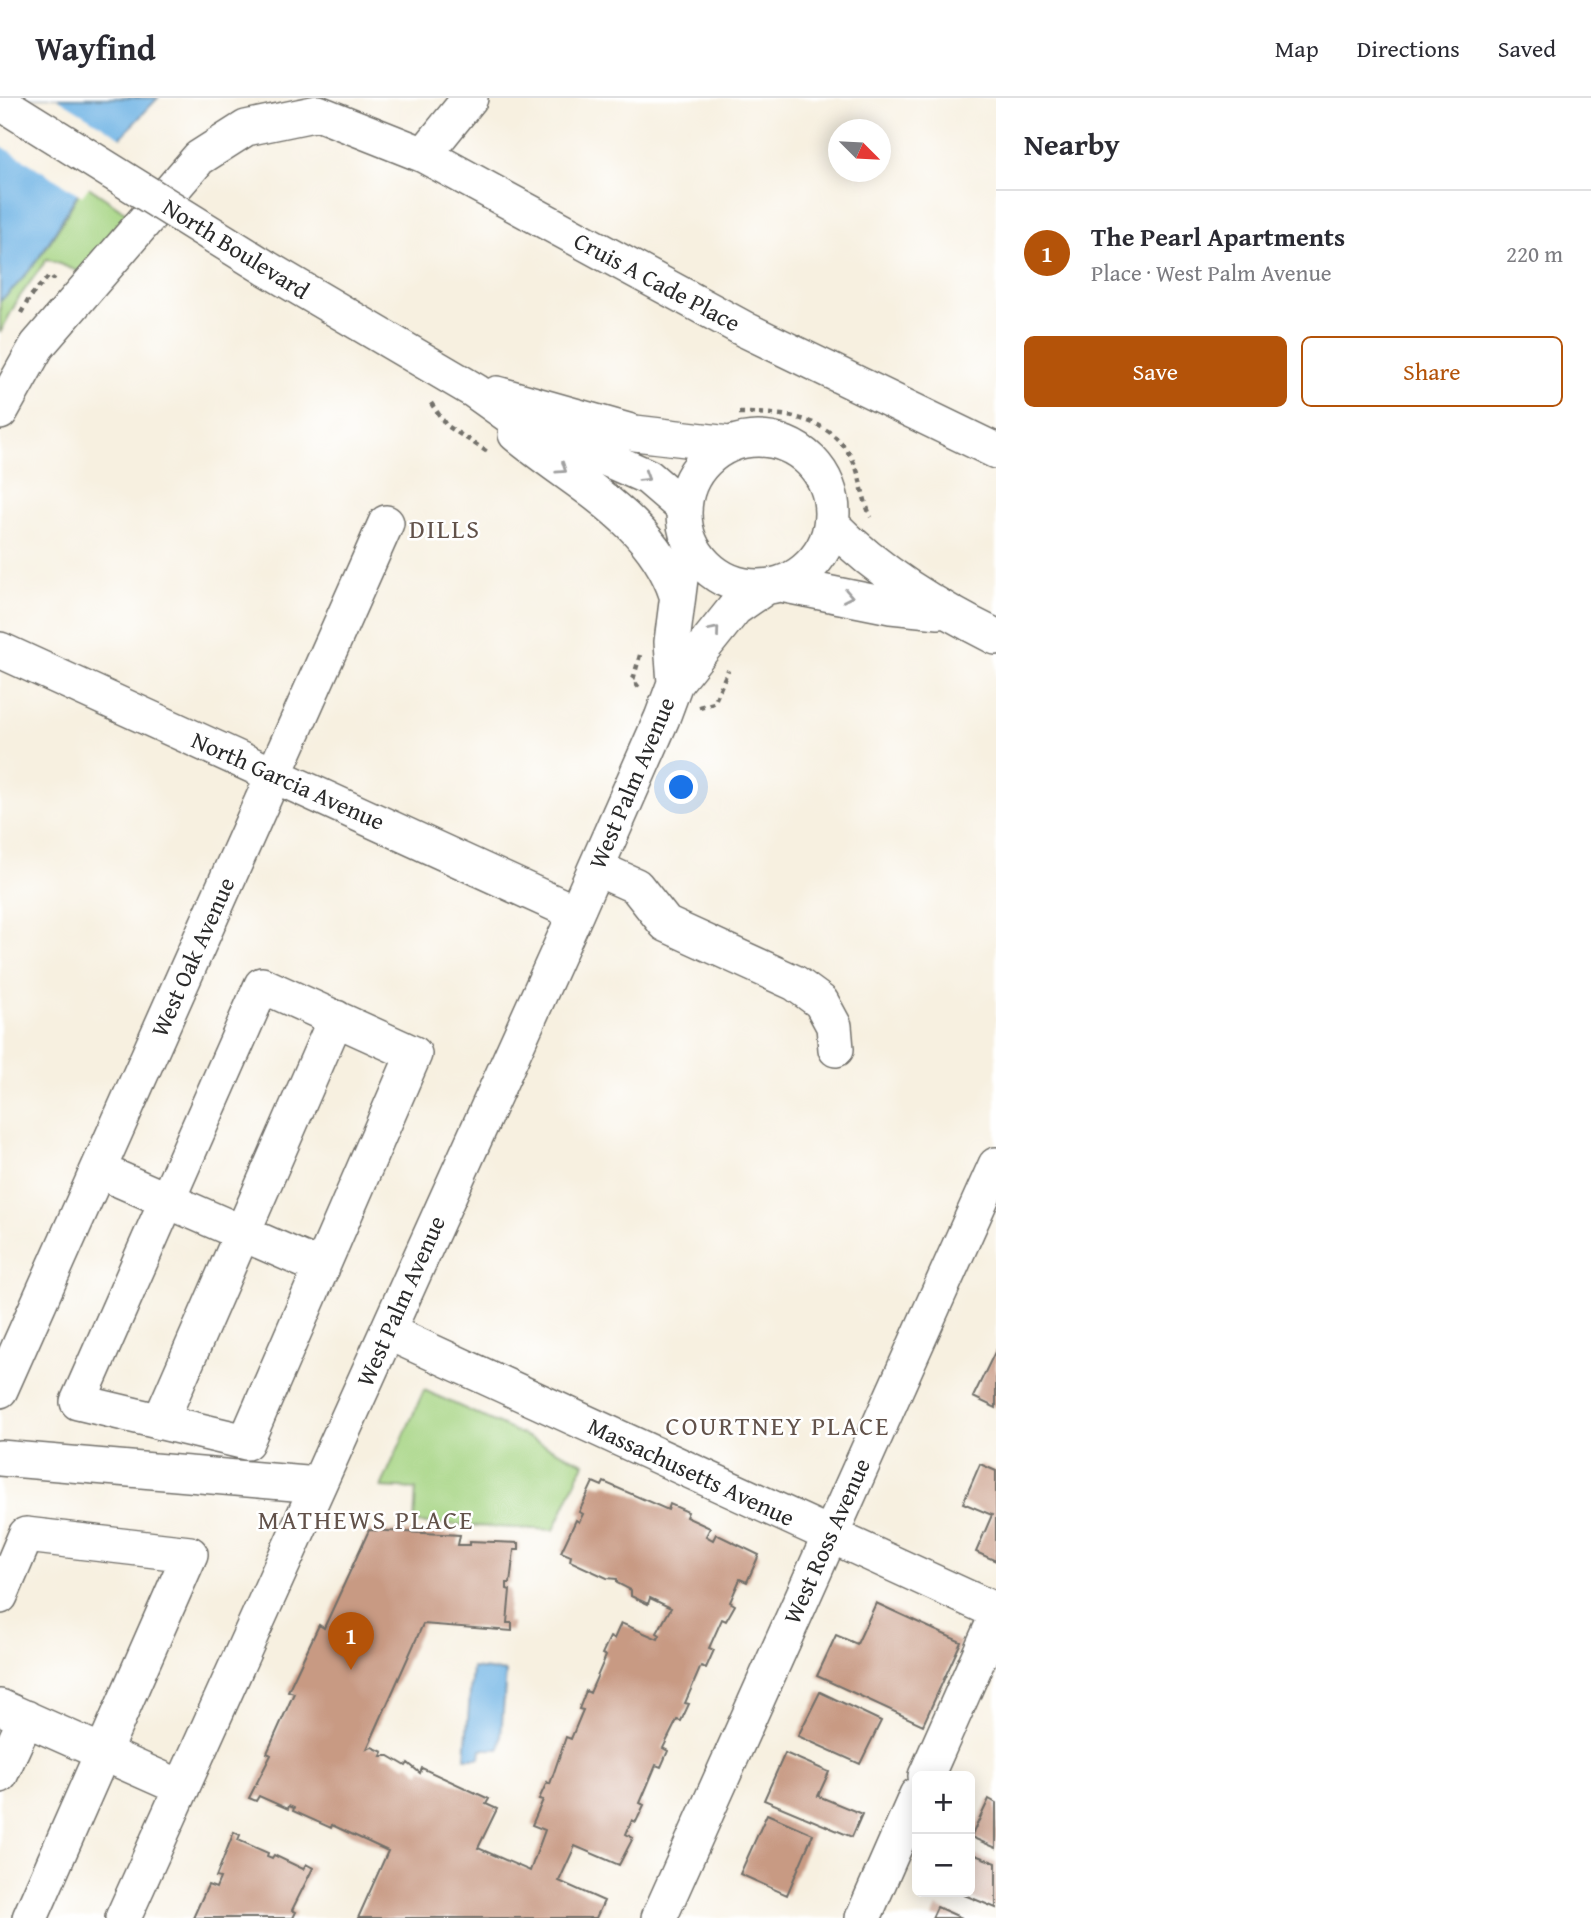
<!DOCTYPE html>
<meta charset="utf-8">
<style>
body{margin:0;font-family:"Gentium Book Plus",serif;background:#f7f7f7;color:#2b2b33}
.controls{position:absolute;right:21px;bottom:21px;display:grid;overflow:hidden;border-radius:10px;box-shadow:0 4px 18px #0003}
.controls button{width:63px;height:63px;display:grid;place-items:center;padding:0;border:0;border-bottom:2px solid #e1e1e2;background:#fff;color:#2b2b33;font:35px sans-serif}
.compass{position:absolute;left:828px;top:21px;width:63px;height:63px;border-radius:50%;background:#fff;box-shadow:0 4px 18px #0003;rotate:114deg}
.you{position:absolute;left:682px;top:690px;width:24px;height:24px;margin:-18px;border:5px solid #fff;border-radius:50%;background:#1a73e8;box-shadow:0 0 0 10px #1a73e833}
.badge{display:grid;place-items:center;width:46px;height:46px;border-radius:50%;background:#b45309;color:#fff;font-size:23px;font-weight:700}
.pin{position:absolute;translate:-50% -58px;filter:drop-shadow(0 2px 4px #0008)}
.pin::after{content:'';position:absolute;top:37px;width:24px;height:21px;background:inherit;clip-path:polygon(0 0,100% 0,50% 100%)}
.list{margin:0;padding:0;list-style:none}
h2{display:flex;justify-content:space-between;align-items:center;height:91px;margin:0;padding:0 28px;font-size:30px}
h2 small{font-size:23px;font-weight:400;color:#7c7c81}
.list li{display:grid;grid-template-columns:46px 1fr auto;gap:21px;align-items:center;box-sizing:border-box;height:126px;padding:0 28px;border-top:2px solid #e1e1e2}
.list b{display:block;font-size:26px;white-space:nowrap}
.list p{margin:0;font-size:23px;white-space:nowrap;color:#7c7c81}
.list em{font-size:23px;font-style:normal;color:#7c7c81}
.actions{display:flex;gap:14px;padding:21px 28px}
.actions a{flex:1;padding:16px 0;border:2px solid #b45309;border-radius:10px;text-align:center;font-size:24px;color:#b45309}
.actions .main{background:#b45309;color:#fff}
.map{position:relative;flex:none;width:996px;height:1820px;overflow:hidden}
header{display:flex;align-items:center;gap:42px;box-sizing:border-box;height:98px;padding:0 35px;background:#fff;border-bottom:2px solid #e1e1e2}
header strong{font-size:33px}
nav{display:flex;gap:38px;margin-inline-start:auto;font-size:24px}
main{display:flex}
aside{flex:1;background:#fff}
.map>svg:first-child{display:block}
.green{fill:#a5d482;stroke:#688056;stroke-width:2}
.water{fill:#6eb3e4;stroke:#4c6f88;stroke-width:2}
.pier{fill:#f7f0e0}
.building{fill:#c89a83}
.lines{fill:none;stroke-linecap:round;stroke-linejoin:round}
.minor-casing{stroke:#72706a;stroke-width:38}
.path{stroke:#72706a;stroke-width:4.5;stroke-dasharray:5 5;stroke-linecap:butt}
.minor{stroke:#fff;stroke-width:35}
.minor-bridge-casing{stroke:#72706a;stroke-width:38;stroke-linecap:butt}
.minor-bridge{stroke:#fff;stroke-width:35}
.oneway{stroke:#a0a0a0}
.labels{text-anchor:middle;stroke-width:5;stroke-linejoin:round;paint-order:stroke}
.street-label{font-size:24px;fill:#2b2b2b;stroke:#fff}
.neighbourhood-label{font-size:26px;letter-spacing:2px;fill:#62524a;stroke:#fff}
</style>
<header>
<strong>Wayfind</strong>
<nav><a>Map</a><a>Directions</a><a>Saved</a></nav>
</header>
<main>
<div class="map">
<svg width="996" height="1820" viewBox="0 0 996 1820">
<rect width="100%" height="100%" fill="#fff"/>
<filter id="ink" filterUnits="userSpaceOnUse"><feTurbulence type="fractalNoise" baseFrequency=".0143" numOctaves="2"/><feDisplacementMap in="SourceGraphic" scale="14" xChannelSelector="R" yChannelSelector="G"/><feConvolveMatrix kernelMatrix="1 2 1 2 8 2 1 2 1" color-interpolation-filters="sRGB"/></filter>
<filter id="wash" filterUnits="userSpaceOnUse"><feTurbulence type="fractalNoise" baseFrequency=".00686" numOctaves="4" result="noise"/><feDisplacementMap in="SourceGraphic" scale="28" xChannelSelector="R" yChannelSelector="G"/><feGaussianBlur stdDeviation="1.57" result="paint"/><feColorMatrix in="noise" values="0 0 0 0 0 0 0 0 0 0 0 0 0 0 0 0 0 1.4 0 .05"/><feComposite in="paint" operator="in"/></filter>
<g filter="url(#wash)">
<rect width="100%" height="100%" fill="#f7f0e0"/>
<path class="green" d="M84,86l47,32 -49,57 -35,-14 -29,40 -18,34v-32c38,-33 60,-74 84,-117z
M424,1292l160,73 -30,67 -140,-7 2,-34 -35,-2z"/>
<path class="water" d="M0,0h158c-26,27 -53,55 -74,86 -30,44 -41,80 -84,117z
M472,1570l34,4 -6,77h-19l-1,9h-15z"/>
<path class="pier" d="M0,0h57l68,42 -43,56 -82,-51z"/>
<g id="blocks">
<path class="building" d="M996,1252v58l-23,-11z
M980,1366l16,7v90l-20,-9 16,-37 -29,-12z
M593,1384l9,4 2,-4 64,28 2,-6 18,8 -2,5 24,11 -4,8 7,4 3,-6 43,21 -12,27 -7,-3 -10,23 5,3 -9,16 -4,-2 -13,29 5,2 -8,18 -5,-2 -16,37 4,1 -8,17 -4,-1 -14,28 5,3 -7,16 -5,-2 -16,38 4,2 -8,17 -4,-2 -6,14 7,4 -14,27 -44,-19 -16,35 45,20 -8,17h-238l30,-67 -56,-26 -1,3 -38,-17 1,-3 -5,-2 -1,3 -29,-13 -3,5 -7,-3 22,-43 -4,-2 27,-60 -6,-2 31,-66 5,3 45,-98 91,5 -2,10h12v-4l49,2v7h-5l-4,33h-3v6l3,1 -3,33h5v8l-89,-7 -56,125 5,-2 11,5 -2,4h8l17,10 2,-3 12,10 2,-5 67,31 -3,5 11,5 -19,39 52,23 15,-41 -13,-5 11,-25 -4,-1 8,-17 3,2 16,-47 5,2 12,-29 -4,-1 7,-18 4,2 16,-37 -4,-2 8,-17 4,2 7,-16 37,16 2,-4 -3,-2 14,-25 -21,-10 -2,6 -17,-8v-6l-14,-7v-4l-10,-1 -37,-17 1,-5 -10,-4 15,-32 3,2 4,-8 -4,-2z
M876,1505l85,39 -38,83 -106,-49 19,-41 21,9z
M820,1594l61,29 -21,43 -62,-28z
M785,1655l44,19 -11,24 44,18 -10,23 -88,-37z
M989,1701l7,4v45l-25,-11z
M767,1716l46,20 -26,61 -47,-21z
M234,1734l6,3 -2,5 30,13 -1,3 5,2 2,-3 29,14 3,-5 7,4 -21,42 4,2 -3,6h-100l15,-33 8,3 4,-10 -4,-1z
M975,1757l21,8v45l-39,-16h13v-24z
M937,1809l25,11h-30z"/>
</g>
</g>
<g filter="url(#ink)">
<use href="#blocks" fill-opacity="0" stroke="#72706a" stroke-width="2"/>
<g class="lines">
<g class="minor-casing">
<path id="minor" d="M424,57l46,-57
M266,170l209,123 35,25 138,61 36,31
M497,296l138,39 94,11
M0,314l37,-66 162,-188 47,-30 72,-15 106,42 322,175 250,121
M516,336c58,49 136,84 161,161
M684 415a74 74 0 1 1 148 0a74 74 0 1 1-148 0Z
M832,427c47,48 104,82 164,112
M781,486l110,22 48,5
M0,552l576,263
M675,585l-3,-41 9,-71
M596,770l40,18 30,38 129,59 26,19 13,24 2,23
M262,887l152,69 -168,388 -168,-40z
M98,1072l224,98
M388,1234l608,279
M0,1292l386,-867
M160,1324l176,-404
M0,1360l318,27
M0,1498l26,-61 164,19 -160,364
M0,1609l182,81
M0,1677l26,-57
M926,1678l70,-158
M123,1820l453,-1005 86,-195 13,-35 60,-75 29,-20
M659,1820l337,-753
M863,1820l54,-123"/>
</g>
<path class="path" d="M21,215l9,-16 19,-21 6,4
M431,305l15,22 43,28
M739,315c50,0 97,3 118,57 5,16 7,32 14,47
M640,557l-7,25 7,9
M699,609l15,-4 14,-33"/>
<use href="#minor" class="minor"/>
<g class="minor-bridge-casing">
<path id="minor-bridge" d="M0,4l266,166"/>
</g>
<use href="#minor-bridge" class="minor-bridge"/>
</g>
<defs><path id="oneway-chevron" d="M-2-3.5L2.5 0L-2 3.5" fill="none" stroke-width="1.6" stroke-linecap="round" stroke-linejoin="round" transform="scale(1.75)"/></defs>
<g class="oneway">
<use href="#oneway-chevron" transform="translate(562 371) rotate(34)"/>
<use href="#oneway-chevron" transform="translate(645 379) rotate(32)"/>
<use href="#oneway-chevron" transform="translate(848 498) rotate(11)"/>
<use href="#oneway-chevron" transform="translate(715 533) rotate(-50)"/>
</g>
</g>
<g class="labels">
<g class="street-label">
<text transform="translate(236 151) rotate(32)" y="8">North Boulevard</text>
<text transform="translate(657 184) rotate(28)" y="8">Cruis A Cade Place</text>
<text transform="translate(288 683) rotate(24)" y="8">North Garcia Avenue</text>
<text transform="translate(632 685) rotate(-67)" y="8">West Palm Avenue</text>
<text transform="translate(193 859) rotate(-66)" y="8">West Oak Avenue</text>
<text transform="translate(401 1203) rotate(-66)" y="8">West Palm Avenue</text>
<text transform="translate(691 1374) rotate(25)" y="8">Massachusetts Avenue</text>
<text transform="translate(827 1443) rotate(-66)" y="8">West Ross Avenue</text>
</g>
<g class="neighbourhood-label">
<text x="445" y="440">DILLS</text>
<text x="778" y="1337">COURTNEY PLACE</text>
<text x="366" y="1431">MATHEWS PLACE</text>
</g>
</g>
</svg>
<div class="controls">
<button>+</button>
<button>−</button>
</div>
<svg class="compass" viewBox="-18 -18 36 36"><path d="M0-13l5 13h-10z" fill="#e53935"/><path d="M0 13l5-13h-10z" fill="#7c7c81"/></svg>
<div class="you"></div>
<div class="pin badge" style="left:351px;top:1572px">1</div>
</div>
<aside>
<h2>Nearby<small></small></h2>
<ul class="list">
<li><span class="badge">1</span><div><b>The Pearl Apartments</b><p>Place · West Palm Avenue</p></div><em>220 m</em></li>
</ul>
<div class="actions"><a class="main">Save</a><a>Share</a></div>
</aside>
</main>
